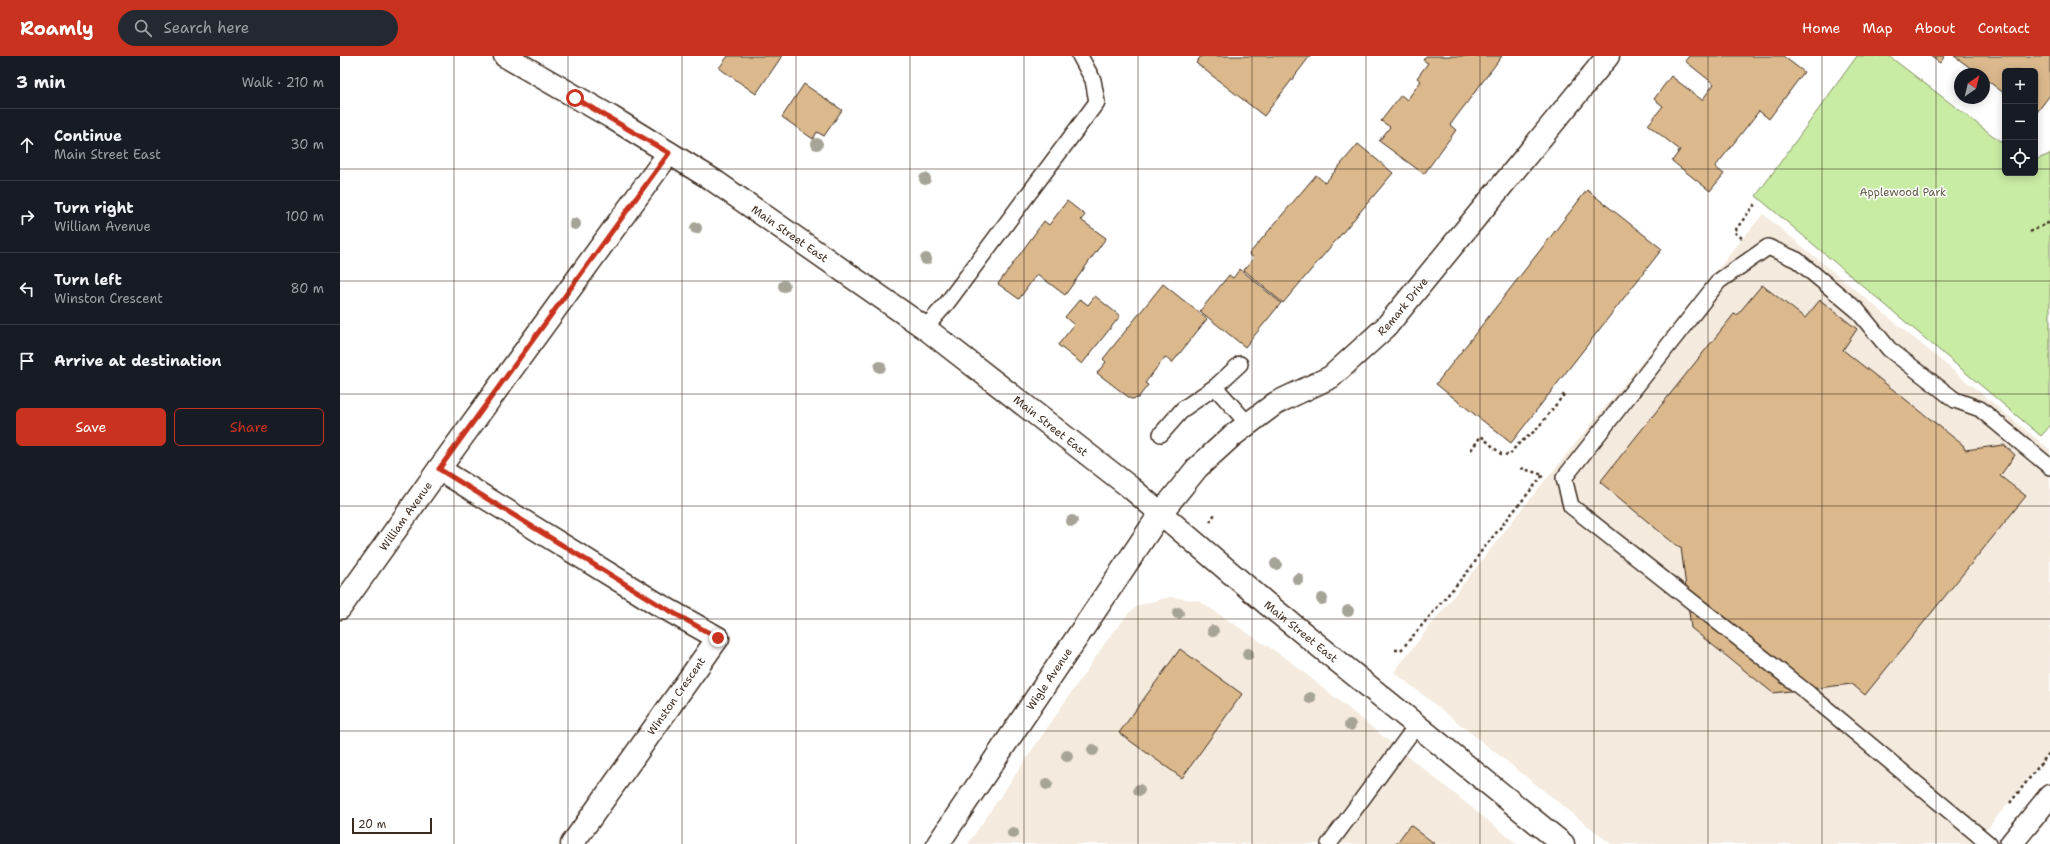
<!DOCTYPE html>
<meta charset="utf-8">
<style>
body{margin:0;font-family:"Shantell Sans",sans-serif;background:#242831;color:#f1f3f6}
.controls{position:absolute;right:12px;top:12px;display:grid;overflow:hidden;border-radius:6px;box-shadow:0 2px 10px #0003}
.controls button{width:36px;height:36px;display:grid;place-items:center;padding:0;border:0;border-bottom:1px solid #363941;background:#171b24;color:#f1f3f6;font:20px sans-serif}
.compass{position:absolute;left:1614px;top:12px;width:36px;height:36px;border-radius:50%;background:#171b24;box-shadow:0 2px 10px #0003;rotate:35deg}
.scale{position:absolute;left:12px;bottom:10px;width:80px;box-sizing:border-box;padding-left:4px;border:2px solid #3b2a1e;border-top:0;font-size:11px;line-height:14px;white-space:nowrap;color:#3b2a1e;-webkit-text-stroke:3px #fff;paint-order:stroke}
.stop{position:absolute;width:12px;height:12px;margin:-9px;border:3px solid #c8321e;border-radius:50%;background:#fff}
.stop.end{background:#c8321e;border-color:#fff;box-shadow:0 1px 4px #0008}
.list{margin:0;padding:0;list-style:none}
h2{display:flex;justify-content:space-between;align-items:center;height:52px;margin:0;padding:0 16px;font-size:17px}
h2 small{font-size:13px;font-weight:400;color:#9ea1a6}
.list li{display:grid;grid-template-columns:26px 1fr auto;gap:12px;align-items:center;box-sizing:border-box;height:72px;padding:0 16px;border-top:1px solid #363941}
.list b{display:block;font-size:15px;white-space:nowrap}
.list p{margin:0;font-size:13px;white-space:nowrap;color:#9ea1a6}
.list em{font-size:13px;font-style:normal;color:#9ea1a6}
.actions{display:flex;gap:8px;padding:12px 16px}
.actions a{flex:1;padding:9px 0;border:1px solid #c8321e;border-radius:6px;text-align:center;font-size:14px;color:#c8321e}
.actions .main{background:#c8321e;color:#fff}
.icon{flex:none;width:22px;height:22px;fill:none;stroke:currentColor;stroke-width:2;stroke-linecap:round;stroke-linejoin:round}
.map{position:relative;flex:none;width:1710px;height:788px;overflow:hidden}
header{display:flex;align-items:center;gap:24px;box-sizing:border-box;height:56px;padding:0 20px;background:#c8321e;color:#fff}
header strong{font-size:19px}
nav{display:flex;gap:22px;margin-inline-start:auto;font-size:14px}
.search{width:280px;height:36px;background:#242831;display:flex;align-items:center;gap:10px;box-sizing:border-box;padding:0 14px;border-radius:22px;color:#9ea1a6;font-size:15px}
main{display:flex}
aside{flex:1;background:#171b24}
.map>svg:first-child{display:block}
.built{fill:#f4eadd}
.green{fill:#c9eca4;stroke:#828b61}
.building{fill:#dbb98d;stroke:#3b2a1e}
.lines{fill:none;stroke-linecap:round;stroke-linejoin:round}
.lane-casing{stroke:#3b2a1e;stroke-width:18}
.street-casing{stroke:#3b2a1e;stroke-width:25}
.secondary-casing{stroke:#3b2a1e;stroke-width:25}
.path{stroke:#3b2a1e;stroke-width:2.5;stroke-dasharray:3 3;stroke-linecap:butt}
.lane{stroke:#fff;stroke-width:15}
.street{stroke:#fff;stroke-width:22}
.secondary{stroke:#fff;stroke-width:22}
.tree{fill:#a6a496}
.route{stroke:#c8321e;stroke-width:5}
.grid{fill:none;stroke:#3b2a1e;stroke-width:1;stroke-opacity:0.55}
.labels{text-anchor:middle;stroke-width:3;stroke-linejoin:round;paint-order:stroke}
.park-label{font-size:11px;fill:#5e5a40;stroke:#fff}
.street-label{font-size:11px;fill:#3b2a1e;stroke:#fff}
</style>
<header>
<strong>Roamly</strong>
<div class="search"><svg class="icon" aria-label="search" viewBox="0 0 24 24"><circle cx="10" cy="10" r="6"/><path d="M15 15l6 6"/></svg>Search here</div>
<nav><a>Home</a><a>Map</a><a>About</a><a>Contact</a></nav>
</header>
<main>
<aside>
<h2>3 min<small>Walk · 210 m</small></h2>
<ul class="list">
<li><svg class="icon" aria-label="ahead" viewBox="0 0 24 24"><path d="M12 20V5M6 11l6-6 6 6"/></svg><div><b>Continue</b><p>Main Street East</p></div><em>30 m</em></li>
<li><svg class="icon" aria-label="right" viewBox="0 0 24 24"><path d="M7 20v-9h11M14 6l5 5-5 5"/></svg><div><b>Turn right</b><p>William Avenue</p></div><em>100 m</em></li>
<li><svg class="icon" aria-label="left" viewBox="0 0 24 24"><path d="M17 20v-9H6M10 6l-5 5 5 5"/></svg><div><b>Turn left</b><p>Winston Crescent</p></div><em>80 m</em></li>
<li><svg class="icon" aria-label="arrive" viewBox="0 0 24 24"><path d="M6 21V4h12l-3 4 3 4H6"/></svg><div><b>Arrive at destination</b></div></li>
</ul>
<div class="actions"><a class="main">Save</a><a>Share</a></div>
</aside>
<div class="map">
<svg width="1710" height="788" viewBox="0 0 1710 788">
<rect width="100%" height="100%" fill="#fff"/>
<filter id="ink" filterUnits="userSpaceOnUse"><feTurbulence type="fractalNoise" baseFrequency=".025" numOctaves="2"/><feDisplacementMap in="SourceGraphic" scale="8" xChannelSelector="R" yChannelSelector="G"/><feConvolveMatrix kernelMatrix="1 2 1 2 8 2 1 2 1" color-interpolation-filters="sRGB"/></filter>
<g filter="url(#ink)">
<path class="built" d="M1423,158l287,236v301l-75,93h-364l-217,-172 132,-168z
M830,541l29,4 88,58 230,185h-549l140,-205 21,-26 10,-8z"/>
<path class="green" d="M1517,0h32l116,89v28h30v-13l15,-6v272l-9,10 -285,-240z"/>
<path class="building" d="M388,0h54l-26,38 -37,-26z
M861,0h109l-46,60 -68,-53z
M1086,0h76l-52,69 6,5 -32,44 -45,-33 11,-14 -9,-6 20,-26 6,5 14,-19 -4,-3 11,-15 -5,-3z
M1349,0h94l21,16 -35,47 -10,-8 -44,56 9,7 -14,17 -38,-30 8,-11 -32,-25 15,-19 -9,-7 17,-23 31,24 12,-16 -29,-23z
M1590,0h15l-5,7z
M1614,0h96v39l-15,20v-44h-30v23l-21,-16v-4h-5z
M464,28l38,26 -18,26 -7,-4 -4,7 -31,-22z
M1018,88l35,29 -110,130 -39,-33 10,-12 -5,-4 67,-79 9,8z
M1247,134l75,59 -151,194 -75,-59z
M727,145l18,14 -4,5 25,18 -41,57 -28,-21 -18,25 -21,-15 46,-63 5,4z
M900,213l41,34 -36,44 -45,-36 29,-36 4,3z
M823,228l44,35 -35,44 -7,-6 -20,26 3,2 -10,13 -7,1 -34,-26 9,-11 -3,-3z
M1422,229l43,33 15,-18 37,29 -14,21 120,95 2,5 39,-5 11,10 -15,21 26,20 -161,199 -13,-11 -79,9 -82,-65 -10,-81 -4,-1 -77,-64 134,-168 3,1z
M755,240l25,20 -38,48 -24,-19 16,-20 -9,-8 15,-18 8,6z
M840,593l62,45 -60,84 -63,-45z
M1070,769l25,19h-39z"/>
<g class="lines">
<g class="lane-casing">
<path id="lane" d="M585,272l22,-25 150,-201 -4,-22 -13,-24
M875,331l25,-23
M821,378l22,-25 32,-22 33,37
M989,788l87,-118
M1649,788l-180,-150 -238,-188 -7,-28 155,-197 49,-34 29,13 60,50 32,39 66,51 25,9 70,58"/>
</g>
<g class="street-casing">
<g id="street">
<path d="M99,413l217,134 62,35 -146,206"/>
<path id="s1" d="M820,458l37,-46 35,-32 44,-33 55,-26 55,-50 222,-271"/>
<path id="s2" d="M0,552l99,-139 230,-316"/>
</g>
</g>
<g class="secondary-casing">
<g id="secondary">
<path id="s3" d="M165,0l106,61 102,63 212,148 206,160 135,115 297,241"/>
<path id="s4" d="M598,788l222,-330"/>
<path d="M1671,788l39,-48"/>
</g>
</g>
<path class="path" d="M1690,176l20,-10
M1402,182l-8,-6 21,-28
M1131,394l10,-14 20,18 9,1 6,-9 20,-16 30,-38
M1181,412l22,7
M870,466l6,-10
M1055,594h6l73,-86 5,-10 64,-79
M1670,747l40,-51"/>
<use href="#lane" class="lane"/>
<use href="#street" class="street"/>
<use href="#secondary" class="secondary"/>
</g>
<g class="tree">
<circle cx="477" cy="88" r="6"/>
<circle cx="585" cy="123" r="6"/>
<circle cx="235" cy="168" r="6"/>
<circle cx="356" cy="172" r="6"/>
<circle cx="586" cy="203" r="6"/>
<circle cx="444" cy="230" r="6"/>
<circle cx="540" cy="311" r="6"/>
<circle cx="732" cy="465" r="6"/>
<circle cx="936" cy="508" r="6"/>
<circle cx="958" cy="523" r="6"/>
<circle cx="982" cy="543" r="6"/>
<circle cx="1008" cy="555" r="6"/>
<circle cx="838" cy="557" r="6"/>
<circle cx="873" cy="575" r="6"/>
<circle cx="908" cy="598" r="6"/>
<circle cx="970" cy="642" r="6"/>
<circle cx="1010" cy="669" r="6"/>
<circle cx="753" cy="694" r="6"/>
<circle cx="727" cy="700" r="6"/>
<circle cx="707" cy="728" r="6"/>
<circle cx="799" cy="734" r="6"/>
<circle cx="673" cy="777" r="6"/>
</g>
</g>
<g class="lines" filter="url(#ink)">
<path class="route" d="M235,42l94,55 -230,316 217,134 62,35"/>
</g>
<path class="grid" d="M114,0v788M228,0v788M342,0v788M456,0v788M570,0v788M684,0v788M798,0v788M912,0v788M1026,0v788M1140,0v788M1254,0v788M1368,0v788M1482,0v788M1596,0v788M0,113h1665M1695,113h15M0,225h1710M0,338h1710M0,450h1710M0,563h1710M0,675h1710"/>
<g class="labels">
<g class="park-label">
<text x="1563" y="140">Applewood Park</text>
</g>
<g class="street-label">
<text dy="4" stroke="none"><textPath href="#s3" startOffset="336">Main Street East</textPath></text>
<text dy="4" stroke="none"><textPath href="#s1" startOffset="323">Remark Drive</textPath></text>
<text dy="4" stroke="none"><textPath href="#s3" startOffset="660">Main Street East</textPath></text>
<text dy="4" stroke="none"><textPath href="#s2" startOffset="113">William Avenue</textPath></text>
<text dy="4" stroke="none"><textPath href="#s3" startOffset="984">Main Street East</textPath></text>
<text dy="4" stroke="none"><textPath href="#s4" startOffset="199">Wigle Avenue</textPath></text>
<text transform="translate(336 640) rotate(-55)" y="4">Winston Crescent</text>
</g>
</g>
</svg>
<div class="controls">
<button>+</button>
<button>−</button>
<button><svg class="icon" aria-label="locate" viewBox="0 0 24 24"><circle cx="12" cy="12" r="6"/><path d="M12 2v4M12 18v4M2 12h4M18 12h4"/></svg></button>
</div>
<svg class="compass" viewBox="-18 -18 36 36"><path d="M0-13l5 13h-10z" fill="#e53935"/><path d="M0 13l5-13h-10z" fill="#9ea1a6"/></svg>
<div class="scale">20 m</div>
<div class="stop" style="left:235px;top:42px"></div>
<div class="stop end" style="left:378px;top:582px"></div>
</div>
</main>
